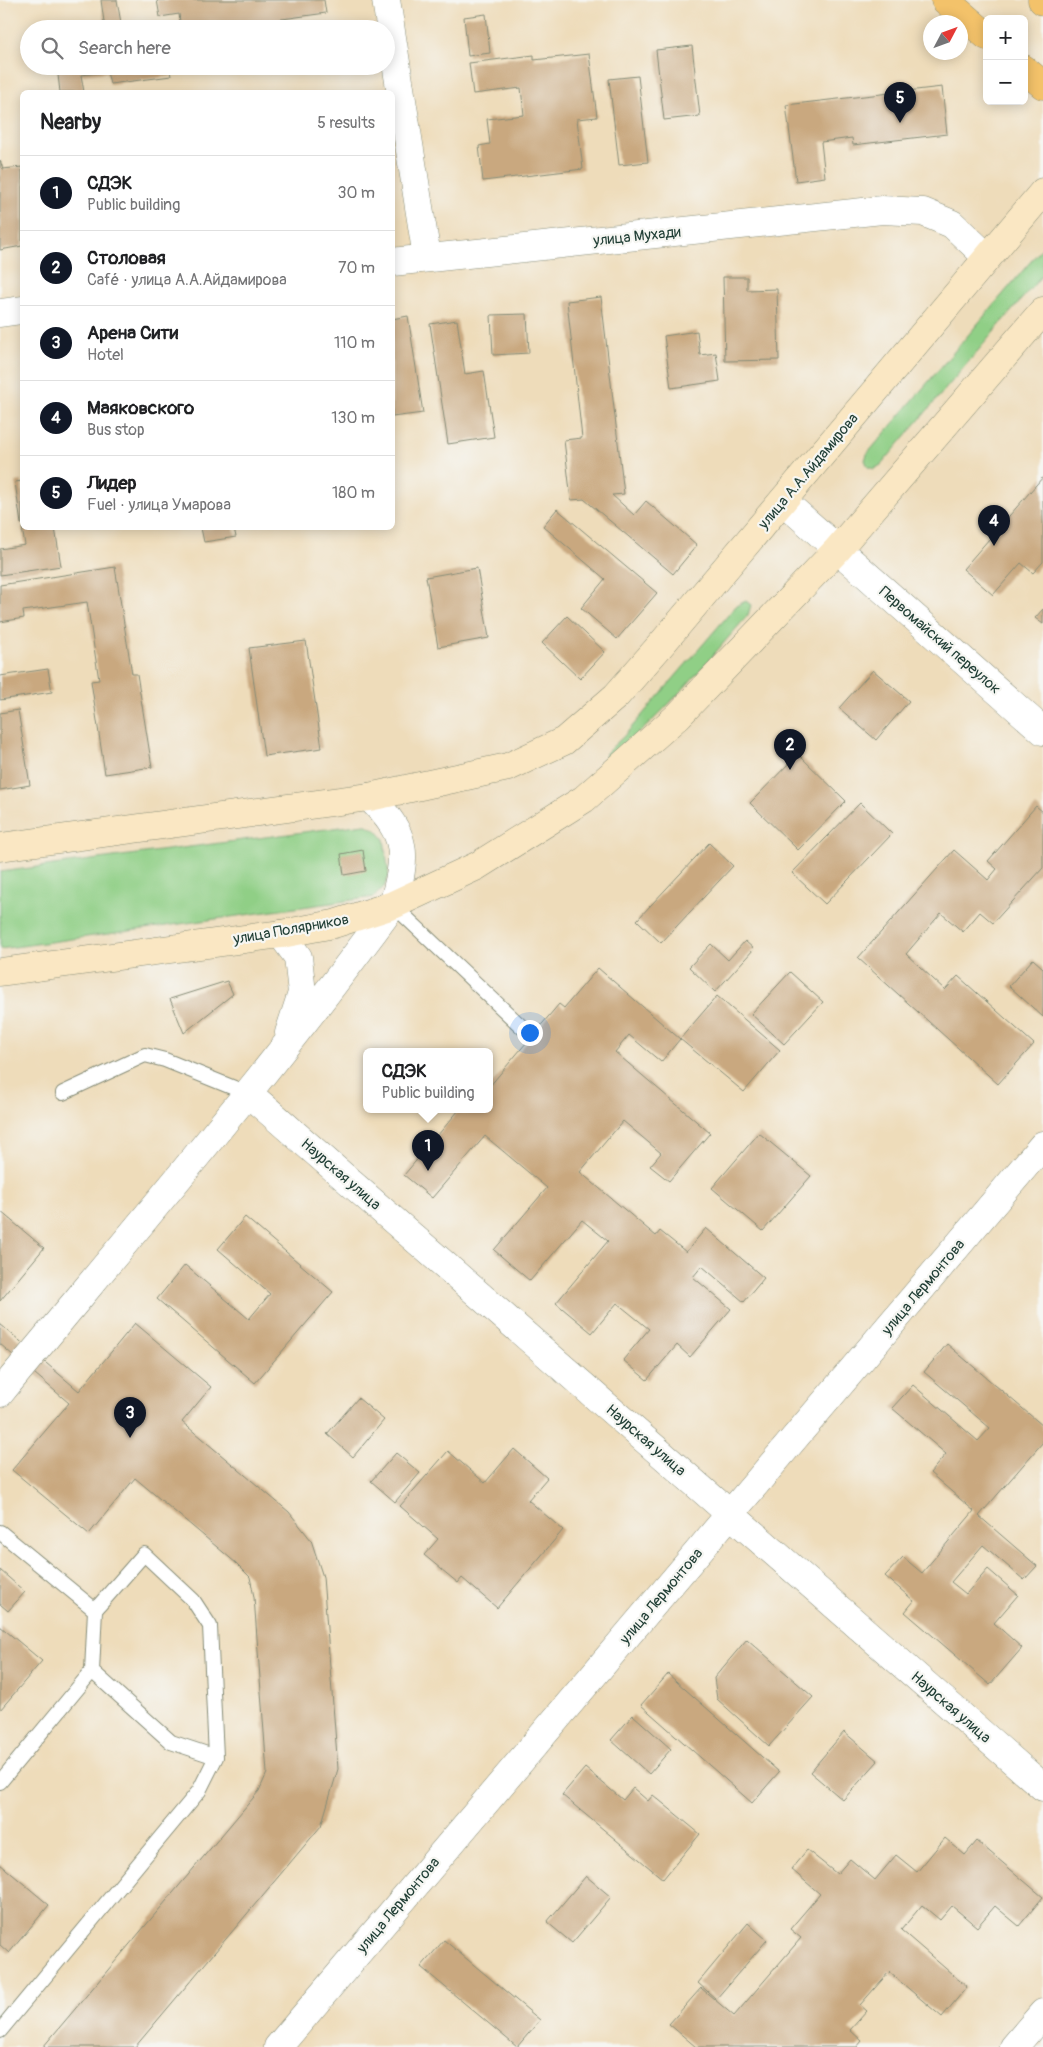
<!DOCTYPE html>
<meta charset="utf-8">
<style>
body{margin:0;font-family:Pangolin,sans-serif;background:#f6f6f6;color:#202124}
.controls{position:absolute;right:15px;top:15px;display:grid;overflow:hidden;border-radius:8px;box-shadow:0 2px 12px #0003}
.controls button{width:45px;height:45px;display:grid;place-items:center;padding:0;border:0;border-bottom:1px solid #e0e0e0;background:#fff;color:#202124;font:25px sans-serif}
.compass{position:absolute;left:923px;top:15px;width:45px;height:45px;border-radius:50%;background:#fff;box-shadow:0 2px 12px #0003;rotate:49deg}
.you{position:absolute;left:529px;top:1032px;width:18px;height:18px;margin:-12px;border:4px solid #fff;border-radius:50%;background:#1a73e8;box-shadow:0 0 0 8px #1a73e833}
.badge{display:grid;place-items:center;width:32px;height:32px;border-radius:50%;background:#111827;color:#fff;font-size:16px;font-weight:700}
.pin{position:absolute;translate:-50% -41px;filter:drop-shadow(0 1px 2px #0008)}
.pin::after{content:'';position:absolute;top:26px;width:18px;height:15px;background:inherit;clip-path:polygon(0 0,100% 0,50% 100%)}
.popup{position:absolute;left:363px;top:1048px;width:130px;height:65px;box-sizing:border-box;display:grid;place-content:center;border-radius:8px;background:#fff;filter:drop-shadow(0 1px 4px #0005);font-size:16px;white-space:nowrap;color:#757577}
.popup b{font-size:19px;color:#202124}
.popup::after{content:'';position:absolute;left:50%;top:100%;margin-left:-10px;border:10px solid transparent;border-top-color:#fff}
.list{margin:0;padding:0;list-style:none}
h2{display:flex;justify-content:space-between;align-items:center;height:65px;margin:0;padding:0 20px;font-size:21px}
h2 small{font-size:16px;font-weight:400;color:#757577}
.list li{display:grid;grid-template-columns:32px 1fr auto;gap:15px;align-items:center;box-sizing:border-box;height:75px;padding:0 20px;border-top:1px solid #e0e0e0}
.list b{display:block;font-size:19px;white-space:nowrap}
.list p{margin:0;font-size:16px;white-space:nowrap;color:#757577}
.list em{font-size:16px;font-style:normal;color:#757577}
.icon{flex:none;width:28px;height:28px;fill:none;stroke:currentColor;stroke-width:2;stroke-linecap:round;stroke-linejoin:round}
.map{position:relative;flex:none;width:1043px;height:2047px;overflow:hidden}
.search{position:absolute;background:#fff;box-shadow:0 2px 12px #0003;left:20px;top:20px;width:375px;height:55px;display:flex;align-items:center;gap:12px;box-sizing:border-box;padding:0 18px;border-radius:28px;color:#757577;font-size:19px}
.panel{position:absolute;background:#fff;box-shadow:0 2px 12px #0003;left:20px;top:90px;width:375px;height:440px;border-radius:8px}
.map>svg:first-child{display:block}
.green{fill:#90cf86;stroke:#58865d}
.building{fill:#c9a87f}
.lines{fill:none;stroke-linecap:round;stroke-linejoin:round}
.service-casing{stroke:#868c77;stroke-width:16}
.minor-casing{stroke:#868c77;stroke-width:29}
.tertiary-casing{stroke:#868c77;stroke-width:29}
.secondary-casing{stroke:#868c77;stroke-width:29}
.primary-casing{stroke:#868c77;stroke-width:29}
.service{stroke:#fff;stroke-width:14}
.minor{stroke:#fff;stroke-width:28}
.tertiary{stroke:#fff;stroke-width:28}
.secondary{stroke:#fae7c3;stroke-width:28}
.primary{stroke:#f3c26a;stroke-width:28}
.labels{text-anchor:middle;stroke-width:4.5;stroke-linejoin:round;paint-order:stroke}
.street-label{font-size:15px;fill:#1f3d34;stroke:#f6f6f2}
</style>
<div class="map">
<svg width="1043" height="2047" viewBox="0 0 1043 2047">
<rect width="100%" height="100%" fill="#f6f6f2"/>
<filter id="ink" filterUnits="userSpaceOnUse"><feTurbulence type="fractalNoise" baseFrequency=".02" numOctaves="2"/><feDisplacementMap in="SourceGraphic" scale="10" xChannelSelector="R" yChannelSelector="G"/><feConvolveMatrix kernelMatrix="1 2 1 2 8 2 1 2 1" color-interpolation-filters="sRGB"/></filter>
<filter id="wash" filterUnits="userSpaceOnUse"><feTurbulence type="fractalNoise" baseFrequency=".0096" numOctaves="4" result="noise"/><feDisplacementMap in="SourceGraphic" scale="20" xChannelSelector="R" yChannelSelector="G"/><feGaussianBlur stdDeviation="1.12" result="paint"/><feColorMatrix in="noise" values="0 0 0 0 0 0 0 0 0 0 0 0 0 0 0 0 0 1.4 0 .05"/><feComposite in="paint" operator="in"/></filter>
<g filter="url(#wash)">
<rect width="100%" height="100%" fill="#eedcba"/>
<path class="green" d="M1043,247v27l-162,191 -7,4 -6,-2 -3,-7 2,-6z
M746,601l5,4 -3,10c-44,50 -86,103 -139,143l-4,1 1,-6 18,-17 112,-130z
M364,824l11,5 9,10 5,37 -5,11 -10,10 -374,52v-77z"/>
<g id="blocks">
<path class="building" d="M101,0h16l5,29h-17z
M157,0h167l2,13 -117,16h-28l-2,-15 -19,3z
M486,14l4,39 -22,3 -4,-39z
M692,46l8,70 -36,4 -8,-70z
M589,54l8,63 -20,2 6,50 -100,12 -4,-35 11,-2 -3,-25 37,-4 -3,-27 -48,6 -4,-31 65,-8v5z
M57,66h112l2,10 -61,8 -3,-12 -26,3 3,17h-24z
M638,76l10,86 -29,3 -10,-86z
M942,87l5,47 -94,11 -1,-7 -31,4 4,35 -29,4 -10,-76z
M0,160l3,9 19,-2v79l-22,4z
M723,277h24v13l30,-1 2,71 -54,1z
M601,297l23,197 -12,1 22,20 12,-14 51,44 -24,29 -89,-75 -13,1 -7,-60 18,-2 -15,-137z
M527,314l2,39 -36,2 -2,-40z
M408,316l15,97 -31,4v-98z
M457,320l8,54 19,-3 10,66 -46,7 -18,-120z
M697,331l3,24 16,-2 4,28 -49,7 -7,-52z
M1043,477v85l-10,11 -12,-10 -28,32 -30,-26z
M22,481v43h-1l-6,-42z
M557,509l100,84 -40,46 -36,-31 24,-29 -62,-53z
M22,528h33l6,38 -61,9v-26l25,-4z
M201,528h33l2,9 -32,5z
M115,567l17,107h5l15,93 -47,7 -14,-93 8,-1 -12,-78 -64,9 1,7 -24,4v-37z
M477,568l12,70 -51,9 -12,-70z
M1043,609v15l-8,-6z
M567,616l38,36 -25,27 -38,-36z
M306,641l16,107 -58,8 -15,-108z
M48,669l4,23 -52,8v-24z
M873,670l36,31 -33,39 -37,-32z
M18,710l12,75 -30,5v-77z
M798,754l48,47 -48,49 -48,-47z
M860,803l32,31 -67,70 -33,-31z
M1036,806l7,6v56l-50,55 -13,-11 -17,20 -22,-19 -35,41 39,36 13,-14 76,68 -36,40 -140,-126 96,-108 34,30 9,-11 -9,-8z
M709,843l24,23 -72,77 -24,-23z
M363,850l3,21 -22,4 -3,-21z
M745,941l9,8 -39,43 -26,-25 22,-23 17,16z
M1033,959l10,9v49l-34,-31z
M598,968l82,71 37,-43 63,54 -36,42 -64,-53 -19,23 -32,-27 -14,17 95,81 -41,48 -19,-15 11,-13 -38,-32 -43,51 76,64 4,-5 26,21 20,-24 58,50 -20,24 -42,-36 -9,11 38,32 -41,48 -13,-12 -30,35 -24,-20 26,-31 -32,-26 -25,30 -36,-30 52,-62 -26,-21 -52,61 -36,-31 53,-62 -62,-52 -53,62 -28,-23 55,-65h30v-23l70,-83 5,4z
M790,972l33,30 -39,42 -33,-30z
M227,981l6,13 -49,39 -14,-34z
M759,1133l52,43 -48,55 -51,-43z
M0,1211l44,37 -44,53z
M245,1217l88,75 -78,91 -98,-84 28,-34 64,54 21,-25 -52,-45z
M135,1323l76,64 -29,35 107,90 22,28 12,37 15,192 -17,57 -186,221h-92l216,-256 8,-18 -13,-176 -4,-20 -14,-14 -101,-85 -46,56 -77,-64 57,-67 -69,-59v-20l79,67z
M947,1344l96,82v16l-64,74 58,50 -13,14 -41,-35 -32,37 15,12 22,-25 30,26 -24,28 28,25 -32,37 -85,-73 9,-11 -29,-25 18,-19 19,16 52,-62 -44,-38 16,-19 -54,-46 21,-23 65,56 12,-13 -66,-56z
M358,1398l26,22 -31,37 -26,-23z
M514,1449l33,29 -19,22 35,30 -66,78 -35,-30 -4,5 -34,-28 14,-16 -38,-33 48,-55 37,32z
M396,1453l24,20 -25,29 -24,-21z
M0,1570l25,22 -17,19 -8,-7z
M0,1626l42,35 -42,49z
M747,1639l66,58 -44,49 -52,-47 -3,-21z
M668,1674l111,98 -27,31 -111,-98z
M633,1715l38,34 -22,25 -38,-34z
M844,1732l34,29 -35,39 -33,-28z
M585,1768l38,32 10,-12 15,13 5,-6 47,39 -37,45 -101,-84z
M945,1838l20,17 12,-14 66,56 -24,29 -24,-20 -18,21 -25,-21 -12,14 -18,-15 -21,25 66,57 -25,30 -53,-45 -29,33 7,6 -17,19 12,11 -5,6h-161l-27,-23 32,-36 33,28 67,-78 -11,-9 30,-35 -29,-25 16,-19 30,24 13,-15 25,21 21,-25 21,17z
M0,1864l49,41 -40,48 -9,-8z
M586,1876l25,21 -39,46 -25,-21z
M748,1923l19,17 -51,59 -18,-16z
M444,1940l96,80 -23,27 -96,-80z"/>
</g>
</g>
<g filter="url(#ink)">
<use href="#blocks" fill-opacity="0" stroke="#868c77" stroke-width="1"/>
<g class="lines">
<g class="service-casing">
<path id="service" d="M393,905l131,124
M63,1093l82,-38 20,5 84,34
M0,1532l95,78 -3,61 -92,111
M92,1671l79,71 45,15
M0,2031l199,-240 17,-34 -6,-131 -17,-26 -49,-46 -49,56"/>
</g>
<g class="minor-casing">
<path id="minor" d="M386,0l41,257
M392,262l490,-52 41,2 29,12 35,33
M0,313l22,-3
M783,501l260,230
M281,934l17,23 4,36 -13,40
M249,1094l794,693
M0,1393c133,-161 269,-319 393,-488
M1014,2047l29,-34"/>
</g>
<g class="tertiary-casing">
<path id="tertiary" d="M369,797c40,39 38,57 24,108
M278,2047l765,-902"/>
</g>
<g class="secondary-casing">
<path id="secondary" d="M0,847l369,-50 139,-30 56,-26 52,-45 49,-56 378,-448
M0,972l281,-38 53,-10 59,-19 84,-39 107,-67 94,-83 159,-166 206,-239"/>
</g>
<g class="primary-casing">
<path id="primary" d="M945,0l42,36
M1042,0l1,1
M1024,69l19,16"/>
</g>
<use href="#service" class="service"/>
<use href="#minor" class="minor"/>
<use href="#tertiary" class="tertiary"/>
<use href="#secondary" class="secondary"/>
<use href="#primary" class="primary"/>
</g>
</g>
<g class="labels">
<g class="street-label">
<text transform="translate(637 236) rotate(-6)" y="5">улица Мухади</text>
<text transform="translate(808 471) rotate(-50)" y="5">улица А.А.Айдамирова</text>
<text transform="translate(940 640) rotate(41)" y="5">Первомайский переулок</text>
<text transform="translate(291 929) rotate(-10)" y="5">улица Полярников</text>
<text transform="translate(341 1174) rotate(41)" y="5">Наурская улица</text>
<text transform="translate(923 1287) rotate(-50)" y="5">улица Лермонтова</text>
<text transform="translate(646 1440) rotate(41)" y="5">Наурская улица</text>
<text transform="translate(661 1596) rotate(-50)" y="5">улица Лермонтова</text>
<text transform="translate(951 1707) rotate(41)" y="5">Наурская улица</text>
<text transform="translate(398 1905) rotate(-50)" y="5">улица Лермонтова</text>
</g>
</g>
</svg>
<div class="controls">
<button>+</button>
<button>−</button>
</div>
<svg class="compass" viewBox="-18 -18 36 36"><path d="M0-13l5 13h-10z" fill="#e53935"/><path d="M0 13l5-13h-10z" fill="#757577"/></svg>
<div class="you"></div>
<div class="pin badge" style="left:428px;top:1171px">1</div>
<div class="popup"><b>СДЭК</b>Public building</div>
<div class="pin badge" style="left:790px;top:770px">2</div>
<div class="pin badge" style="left:130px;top:1438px">3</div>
<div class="pin badge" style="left:994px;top:546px">4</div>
<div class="pin badge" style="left:900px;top:123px">5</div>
<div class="search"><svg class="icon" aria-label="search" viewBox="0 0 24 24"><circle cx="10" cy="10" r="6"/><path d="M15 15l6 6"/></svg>Search here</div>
<section class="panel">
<h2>Nearby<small>5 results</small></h2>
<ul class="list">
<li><span class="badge">1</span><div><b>СДЭК</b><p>Public building</p></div><em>30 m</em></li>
<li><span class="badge">2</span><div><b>Столовая</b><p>Café · улица А.А.Айдамирова</p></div><em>70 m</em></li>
<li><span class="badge">3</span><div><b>Арена Сити</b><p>Hotel</p></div><em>110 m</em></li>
<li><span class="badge">4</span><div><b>Маяковского</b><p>Bus stop</p></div><em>130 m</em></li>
<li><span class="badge">5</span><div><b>Лидер</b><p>Fuel · улица Умарова</p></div><em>180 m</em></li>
</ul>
</section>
</div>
